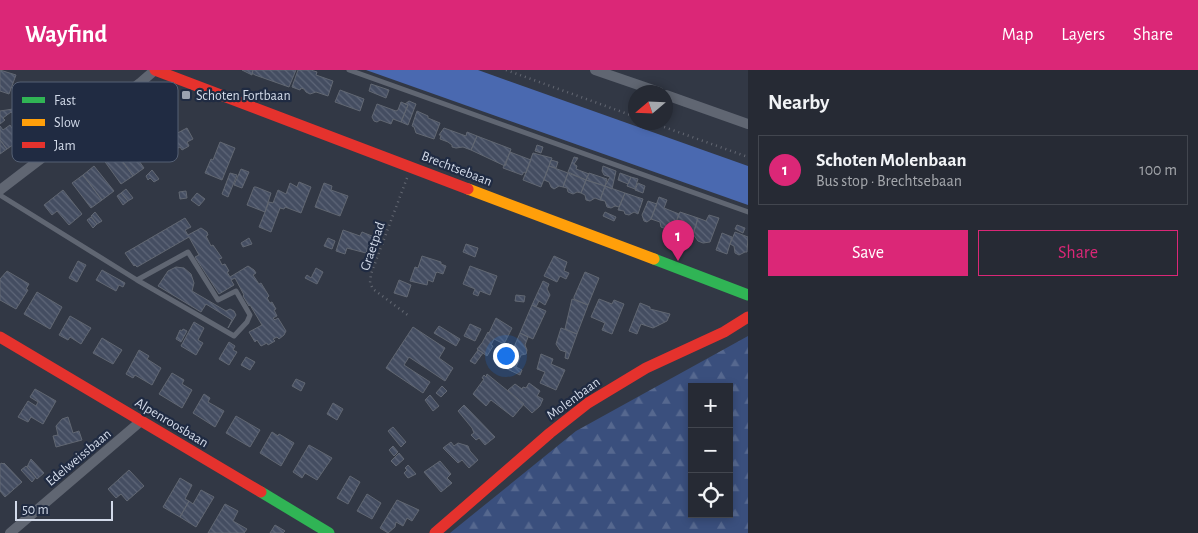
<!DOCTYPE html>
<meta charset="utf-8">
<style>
body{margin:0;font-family:"Alegreya Sans",sans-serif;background:#323640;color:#f1f3f6}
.controls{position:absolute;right:15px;bottom:15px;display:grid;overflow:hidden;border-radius:0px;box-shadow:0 2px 8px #0003}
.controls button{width:45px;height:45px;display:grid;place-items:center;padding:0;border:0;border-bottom:1px solid #42464f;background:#262a34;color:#f1f3f6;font:25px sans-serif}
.compass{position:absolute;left:628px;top:15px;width:45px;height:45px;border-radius:50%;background:#262a34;box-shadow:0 2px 8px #0003;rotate:251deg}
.scale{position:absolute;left:15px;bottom:12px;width:98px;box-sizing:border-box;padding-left:5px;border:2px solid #d2dae9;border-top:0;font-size:14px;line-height:18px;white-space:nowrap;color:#d2dae9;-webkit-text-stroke:4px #202b42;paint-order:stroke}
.you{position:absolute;left:505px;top:285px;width:18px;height:18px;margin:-12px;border:4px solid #fff;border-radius:50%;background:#1a73e8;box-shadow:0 0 0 8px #1a73e833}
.badge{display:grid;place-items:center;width:32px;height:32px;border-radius:50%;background:#db2777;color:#fff;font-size:16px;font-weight:700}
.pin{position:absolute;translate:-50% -41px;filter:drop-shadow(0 1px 2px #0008)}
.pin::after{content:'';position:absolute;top:26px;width:18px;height:15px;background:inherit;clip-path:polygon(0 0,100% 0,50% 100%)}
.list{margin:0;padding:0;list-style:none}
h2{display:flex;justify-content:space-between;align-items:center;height:65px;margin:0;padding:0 20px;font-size:21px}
h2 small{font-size:16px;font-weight:400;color:#a4a7ac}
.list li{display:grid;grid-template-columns:32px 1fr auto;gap:15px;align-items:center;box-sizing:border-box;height:70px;margin:0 10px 10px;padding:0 10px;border:1px solid #42464f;border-radius:0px}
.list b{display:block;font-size:19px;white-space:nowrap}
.list p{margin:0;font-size:16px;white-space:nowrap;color:#a4a7ac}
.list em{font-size:16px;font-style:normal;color:#a4a7ac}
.actions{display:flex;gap:10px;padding:15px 20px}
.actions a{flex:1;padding:11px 0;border:1px solid #db2777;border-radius:0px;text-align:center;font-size:18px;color:#db2777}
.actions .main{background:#db2777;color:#fff}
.icon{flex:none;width:28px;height:28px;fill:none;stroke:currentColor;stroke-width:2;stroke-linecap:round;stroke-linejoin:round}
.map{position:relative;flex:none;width:748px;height:463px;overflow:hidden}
header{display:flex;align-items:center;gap:30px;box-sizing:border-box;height:70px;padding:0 25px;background:#db2777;color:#fff}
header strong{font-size:24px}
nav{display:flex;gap:28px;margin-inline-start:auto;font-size:18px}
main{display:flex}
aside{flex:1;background:#262a34}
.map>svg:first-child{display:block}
.forest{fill:url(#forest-firs);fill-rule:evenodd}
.water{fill:#4a69b0}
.building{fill:url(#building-back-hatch);stroke:#616772}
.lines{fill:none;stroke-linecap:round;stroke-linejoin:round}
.path{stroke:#646873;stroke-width:2.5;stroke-dasharray:1 4;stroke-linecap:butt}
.lane{stroke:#606672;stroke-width:5}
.street{stroke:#606672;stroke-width:10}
.fast{stroke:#30b455;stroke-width:11}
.slow{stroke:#ff9f0a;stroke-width:11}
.jam{stroke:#e5322d;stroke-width:11}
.poi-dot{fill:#9aa1b0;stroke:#202b42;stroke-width:2}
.labels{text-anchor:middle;stroke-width:4.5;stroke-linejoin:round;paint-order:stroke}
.poi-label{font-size:14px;fill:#d2dae9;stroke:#202b42;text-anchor:start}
.street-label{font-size:14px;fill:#d2dae9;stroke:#202b42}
.key{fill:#202b42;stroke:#556074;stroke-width:1}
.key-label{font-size:14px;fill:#d2dae9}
</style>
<header>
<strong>Wayfind</strong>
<nav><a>Map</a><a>Layers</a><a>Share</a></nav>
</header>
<main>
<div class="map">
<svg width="748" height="463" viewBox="0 0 748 463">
<defs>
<pattern id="forest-firs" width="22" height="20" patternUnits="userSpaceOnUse" patternTransform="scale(1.25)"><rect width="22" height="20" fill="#3a4f7d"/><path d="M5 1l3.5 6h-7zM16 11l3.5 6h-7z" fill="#56688f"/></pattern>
<pattern id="building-back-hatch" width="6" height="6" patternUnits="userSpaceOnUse" patternTransform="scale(1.25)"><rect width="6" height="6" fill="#444d61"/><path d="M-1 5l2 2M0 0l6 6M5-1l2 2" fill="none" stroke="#5e6678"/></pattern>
</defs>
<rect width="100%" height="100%" fill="#323845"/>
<path class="forest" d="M748,266v197h-298l126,-102zM692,317h37v127h-37z"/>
<path class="water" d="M366,0h112l270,96v39z"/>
<path class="building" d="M0,0l16,5 -7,19 -9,-3z
M242,0h11l-1,5z
M253,0h43l-7,17 -34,-12 -3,-2z
M298,0h13l6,2 -1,3 17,6 -5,15 -12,-4 -6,2 -4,-2 -2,-3 -3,-1 -1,2 -8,-3z
M371,14l18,6 -3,8 -17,-7z
M340,20l24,9 -4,12 -25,-9z
M409,31l7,3 -8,21 -7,-3 7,-17 -3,-1z
M401,32l7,3 -7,17 -8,-3 -2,5 -11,-4 -3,2 -3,-1 -2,-4 5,-13 19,7 2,-1z
M13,39l3,4 -2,2 -3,-3 -8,6 2,2 -5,4v-13z
M417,41l11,5v2l12,5 -6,16 -18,-6 -2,-6 -2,-1z
M10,55l10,15 -13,9 -7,-9v-14l3,4z
M187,58l6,11 -6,3 2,4 -7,4 -2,-3 -18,9 -7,-11 6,-3 -2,-4 7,-4 2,4z
M444,58l22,8 1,-4 10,4 -6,14 -8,-3 -7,1 -4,-1v-2l-4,-3 -8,-3 1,-4h-2z
M477,66l34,13 -6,17 -34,-16z
M0,70l7,9 -7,5z
M220,72l15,6 -13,32 -17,-7 6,-14 2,1z
M126,73l18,25 -11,8 -18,-25z
M537,75l6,2 -2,6 -6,-2z
M115,81l18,25 -12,8 -18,-25z
M510,82l21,8 -5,13 -2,-1 -2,3 -19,-7z
M533,83l19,5 -11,29 -18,-7z
M574,87l4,1 -4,6 3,2 -1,3 13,5 -3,6 -18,-8z
M551,90l7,2 -2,6 -7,-2z
M94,96l20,25 -12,9 -19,-25z
M549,96l19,7 -5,14 -4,-1 -5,3 -3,-2 -2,-5 -5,-2z
M603,96l13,5 -4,18 -7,-3 5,-9 -6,-2 -2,-4z
M241,99l8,3 -7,16 -8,-3z
M152,100l7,9 -5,3 -4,-4 -2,2 -2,-4z
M230,103l7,2 -9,22 -6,-3z
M568,103l18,7 -5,13 -4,-1 -4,2 -5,-2 -1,-4 -4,-1z
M589,103l18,6 -2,7 -19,-6z
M620,103l11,4 -3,7 -10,-4z
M83,105l19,25 -11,8 -19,-25z
M631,107l7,2 -3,10 -8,-3z
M586,110l19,6 -5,14 -5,-2 -5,3 -4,-1 -1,-5 -4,-2z
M299,112l12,5 -10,26 -16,-6 -1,2 -4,-1 -9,24 -12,-5 10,-25 4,1 5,-13 8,4 4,-11 7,4z
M324,113l8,3 -1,4 17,6 -8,20 -25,-9z
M638,113l7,3 -2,7 -8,-3z
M605,116l20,7 -6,14 -4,-1 -4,2 -4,-1 -2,-6 -5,-1z
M254,117h2l15,6 -6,19 -18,-7z
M126,119l7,9 -5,3 -7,-8z
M63,120l19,24 -13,11 -12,-14 -5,4 -8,-10z
M186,121l1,7 -7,1 -1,-7z
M121,123l7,8 -5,4 -6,-9z
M197,123l8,6 -6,7 -8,-6z
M625,123l18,6 -5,15 -4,-2 -5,3 -4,-1 -1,-3 -6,-1z
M659,127l8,3 -3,8 15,6 -5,13 -3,-1 -5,3 -5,-2 -1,-5 -9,-3z
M648,131l9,3 -6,15 -4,3 -3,-1 -2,-6z
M95,142l7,9 -5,3 -6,-8z
M605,142l11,5 -2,4 -11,-5z
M680,142l18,6 -6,20 -19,-7z
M709,145l10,3 -9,24 -7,1 -5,-2 -5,-7 5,-16 8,3z
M91,147l6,7 -4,4 -6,-8z
M185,148l6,9 -6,3 3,5 13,-7 6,4 1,3 -2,1 5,10 2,-1 9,13 -3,1 3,6 3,-1 4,7 -2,1 3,5 18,-11 6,4 2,3 -3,2 6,9 2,-1 8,13 -2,2 3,5 2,-1 4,7 -2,1 3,6 -4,2 2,2 3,-2 8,13 -2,4 -5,4 -2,-2 -4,2 2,2 -7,4 -1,-2 -6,3 -4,-6 -2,2 -6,-10 13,-7 -12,-20 -1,1 -6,-10 1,-1 -9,-17 -4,2 3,5 -15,9 -24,-37 4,-2 -10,-18 -52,30 -2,-2 -1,1 -9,-13z
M737,155l8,3 -2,5 -8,-4z
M343,160l17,6 2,-4 10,4 -6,17 -19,-5 -2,6 -9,-3z
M735,162l13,5 -1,15h-2l-6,3 -4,-2 -1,-7 -4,-2z
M722,163l10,4 -5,17 -11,-4z
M249,168l3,6 -9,3 -2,-4z
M328,168l7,3 -3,8 -8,-3z
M466,174l12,4 -3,9 -12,-5z
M422,186l19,6v2l5,2 -3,8 -6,-2 -1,1 -3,9 -5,-2 -1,5 -17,-4 5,-14 3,1z
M554,186l13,6 -3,9 5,2 -3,6 -6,-3 -3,6 -13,-6z
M78,191l8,4 -9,17 -8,-4z
M470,196l27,10 -7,19 -10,-4 -2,5 -5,-2 2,-5 -12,-5z
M176,197l8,1 7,6 3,9 -2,8 34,20 4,-2 4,2 2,4 -8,13 4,-8 -26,-16 -5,8 -43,-26 10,-15z
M316,198l7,4 -6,12 -12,-6 2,-3 4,3z
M102,200l23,13 -2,4 -4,-2 -3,6 -20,-11z
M7,201l22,13 -3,5 2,1 -12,19 -16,-9v-21z
M585,202l14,6 -11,27 -14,-6v-2z
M399,210l12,5 -4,12 -13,-4z
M543,211l6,3 -2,5 3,6 -5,10 -6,-4 -3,6 -4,-2z
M37,222l25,15 -12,22 -26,-15z
M516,225l9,1 -1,6 -9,-1z
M572,229l16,6 -11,29 -12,-5z
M599,229l13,5 2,-4 10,4 -12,30 -10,-4 3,-7 -14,-6z
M640,233l10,4v2l20,5 -3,7 -14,7 -12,-4 -4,10 -8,-3z
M532,235l14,6 -13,28 -13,-6z
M70,246l21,12 -10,16 -11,-7 -2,3 -9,-5z
M496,248l16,10 -8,16 -10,-5 -3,6 2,1 -6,10 -10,-7 5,-6 6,-11 1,1z
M194,252l10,6 -6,12 5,3 -7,12 -15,-9z
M470,254l11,5 -6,12 -11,-5z
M439,256l21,13 -4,7 -22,-13z
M413,257l32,21 -6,10 14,10 -8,13 -36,-24 -5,8 26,17 -7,11 -37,-25z
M561,258l16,6 -9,25 -3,-1 1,-6 -6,-2 -4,-6z
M183,259l4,2 -6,11 -5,-3 4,-9 2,1z
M520,263l8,4 -3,8 2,5 -1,4 -5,1 -5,12 6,3 -2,5 -15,-7z
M102,268l20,12 -9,14 -20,-11z
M229,272l6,4 -2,4 4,2 -8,13 -10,-6z
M139,280l10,6 -2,3 14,9 -9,17 -17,-10 -2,3 -7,-4z
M478,280l5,3 -8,11 -5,-3z
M498,280l12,6 -4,10 -13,-7z
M541,284l12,5 -2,5 14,6 -9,20 -16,-7 5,-11 -8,-3z
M246,287l9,5 -5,8 -9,-5z
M172,303l12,7 -2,4 10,6 -10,18 -23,-14z
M487,304l37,30 -11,13 -22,-17 -5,6 -13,-12 11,-15 -2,-1 2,-3 2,2z
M296,309l9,4 -4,8 -9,-5z
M529,313l11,8 -3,5 6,3 -3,7 -8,7 -24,-23 7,-6 7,5 1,-2 3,1z
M442,316l5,5 -6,6 -5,-4z
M35,319l21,12 -13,23 -12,-7 -3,5 -10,-5 10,-16 8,5 2,-4 -8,-5z
M204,324l6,4 -2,4 16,9 -9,16 -22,-14z
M430,325l9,11 -6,5 -8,-11z
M333,333l10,6 -6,11 -10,-6z
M464,335l31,32 -10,8 -6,-7 -3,2 -5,-5 3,-2 -2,-5 -14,-17z
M236,346l24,14 -10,17 -24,-14z
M68,347l5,16 6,-2 3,9 -26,7 -3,-11 5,-1 -2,-9 6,-7z
M393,357l13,15 -5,5 -13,-16z
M272,362l6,4 1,-2 15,9 -13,23 -21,-13z
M451,372l3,4 4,-3 10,3 2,5 8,9 -9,8 -7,-8 -4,3 -15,-15z
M309,375l23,13 -15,22 -12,-7 -3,5 -9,-6z
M393,376l5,6 -4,4 -5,-6z
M399,383l5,6 -8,7 -5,-5z
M31,389l13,14 -7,6 -10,-12z
M440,391l11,13 -4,4 5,5 -11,9 -17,-20z
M2,393l1,1 1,-1 18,19 -17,15 -5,-6v-27z
M408,395l8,9 -8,4 -4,-5 3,-3 -2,-2z
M26,396l10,11 -4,5 -11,-12z
M129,400l15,16 -17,15 -6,-7 -5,4 -8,-9z
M350,406l10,6 -12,22 -11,-6z
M180,408l12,7 -7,14 4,2 -9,16 -17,-10z
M201,420l13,7 -18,30 -16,-10 9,-16 4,3z
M367,424l14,9 -9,16 -15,-8z
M397,430l22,10 -7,11 -5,-3 -4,8 -7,-4 -1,5 -7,6 -8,-5z
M225,434l13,7 -5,10 14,8 -3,4h-36z
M275,455l10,6 -2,2h-13z"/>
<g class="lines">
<path class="path" d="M506,0l130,47
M650,52l98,35
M407,108l-36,96 -1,9 3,6 36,27"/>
<path class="lane" d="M349,0l399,142
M0,125l137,85 97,56 13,-14 3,-7 -14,-24 -18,9 -30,-48 -51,28"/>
<path class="street" d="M595,0l64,22
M666,25l82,29
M0,120l140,-107 15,-13
M10,463l131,-112"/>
<path class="fast" d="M654,189l94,36
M261,422l68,41"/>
<path class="slow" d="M468,119l186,70"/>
<path class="jam" d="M155,0l313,119
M0,267l261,155
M435,463l115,-100 38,-30 58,-35 78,-36 24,-15"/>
</g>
<rect class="poi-dot" x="181" y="20" width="10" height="10" rx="2.5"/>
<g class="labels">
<g class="poi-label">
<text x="196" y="30">Schoten Fortbaan</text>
</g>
<g class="street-label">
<text transform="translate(457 98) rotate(21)" y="5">Brechtsebaan</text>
<text transform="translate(372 176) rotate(-71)" y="5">Graetpad</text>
<text transform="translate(573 328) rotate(-36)" y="5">Molenbaan</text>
<text transform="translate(172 352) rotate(31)" y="5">Alpenroosbaan</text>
<text transform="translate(78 387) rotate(-40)" y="5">Edelweissbaan</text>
</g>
</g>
<rect x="12" y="12" width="166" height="80" rx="8" class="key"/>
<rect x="22" y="27" width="23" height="6" fill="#30b455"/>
<rect x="22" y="49" width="23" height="7" fill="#ff9f0a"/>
<rect x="22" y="72" width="23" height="6" fill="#e5322d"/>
<g class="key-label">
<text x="54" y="35">Fast</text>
<text x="54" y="57">Slow</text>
<text x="54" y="80">Jam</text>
</g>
</svg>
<div class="controls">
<button>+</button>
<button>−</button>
<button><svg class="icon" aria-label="locate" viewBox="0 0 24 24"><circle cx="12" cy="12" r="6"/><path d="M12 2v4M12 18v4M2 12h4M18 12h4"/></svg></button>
</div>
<svg class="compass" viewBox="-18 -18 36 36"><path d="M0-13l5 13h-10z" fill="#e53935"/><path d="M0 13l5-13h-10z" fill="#a4a7ac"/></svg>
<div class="scale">50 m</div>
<div class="you"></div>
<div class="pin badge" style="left:678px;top:191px">1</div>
</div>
<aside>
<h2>Nearby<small></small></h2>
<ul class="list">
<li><span class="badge">1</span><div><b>Schoten Molenbaan</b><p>Bus stop · Brechtsebaan</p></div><em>100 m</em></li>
</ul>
<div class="actions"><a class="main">Save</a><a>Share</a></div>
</aside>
</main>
